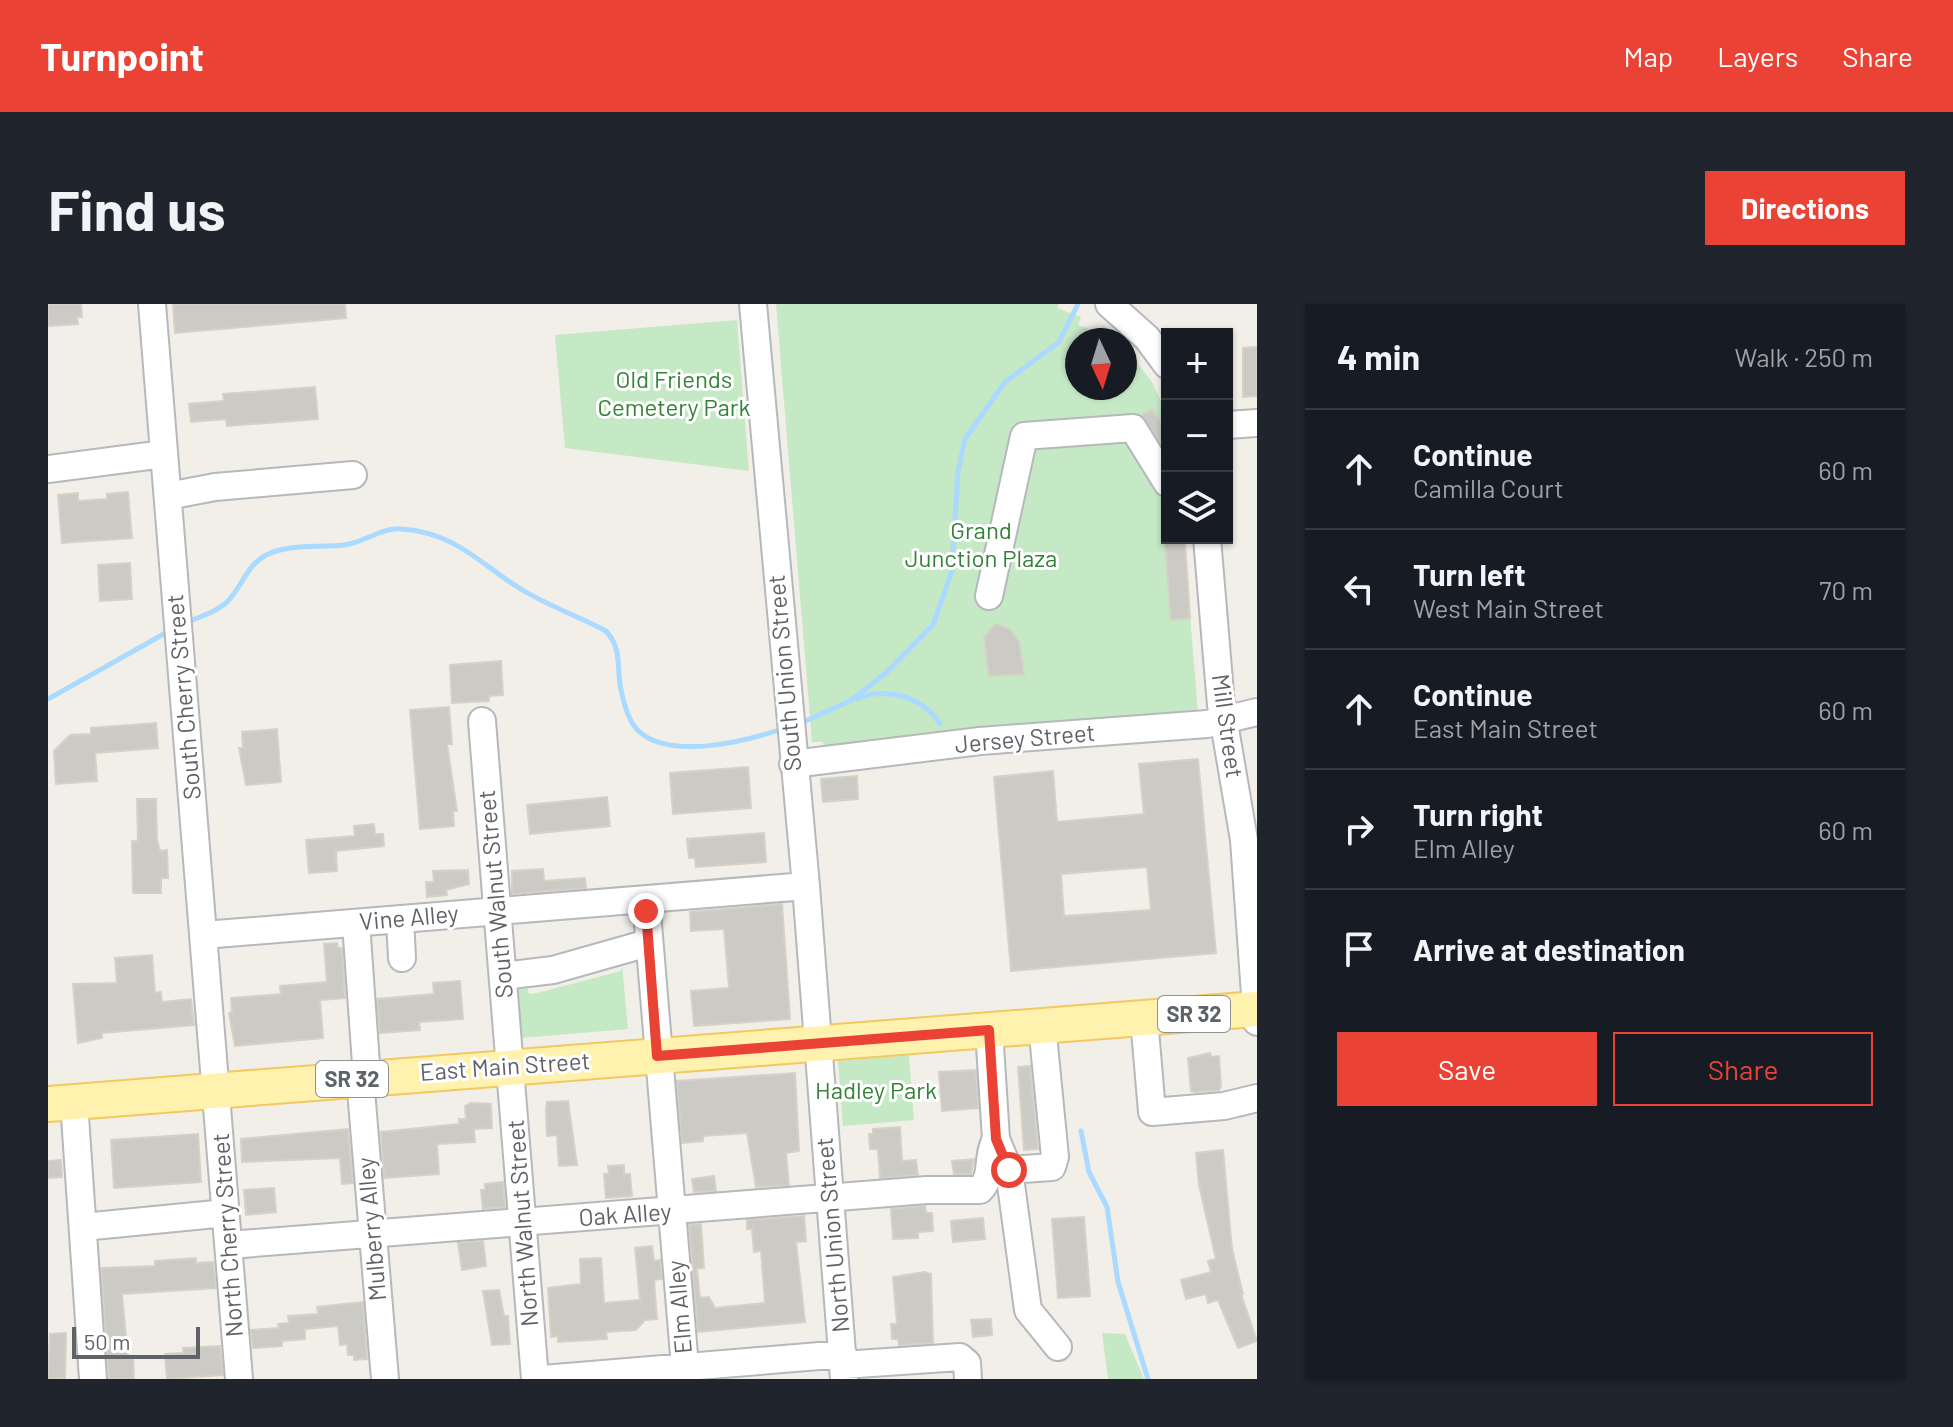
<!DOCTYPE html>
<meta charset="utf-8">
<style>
body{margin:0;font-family:Barlow,sans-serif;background:#20242c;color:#f1f3f6}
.controls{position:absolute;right:24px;top:24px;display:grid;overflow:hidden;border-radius:0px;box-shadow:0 2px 6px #0004}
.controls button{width:72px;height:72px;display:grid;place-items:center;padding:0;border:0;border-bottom:2px solid #363941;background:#171b24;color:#f1f3f6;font:40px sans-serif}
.compass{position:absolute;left:1017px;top:24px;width:72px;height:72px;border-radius:50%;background:#171b24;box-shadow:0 2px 6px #0004;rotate:176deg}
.scale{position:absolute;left:24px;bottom:20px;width:128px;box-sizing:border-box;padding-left:8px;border:4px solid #5f6368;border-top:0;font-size:22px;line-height:28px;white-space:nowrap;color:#5f6368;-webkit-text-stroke:6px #fff;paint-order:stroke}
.stop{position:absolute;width:24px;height:24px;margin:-18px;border:6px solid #ea4335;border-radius:50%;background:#fff}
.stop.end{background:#ea4335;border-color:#fff;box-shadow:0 2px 8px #0008}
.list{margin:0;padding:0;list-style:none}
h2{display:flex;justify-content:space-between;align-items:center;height:104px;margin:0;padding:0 32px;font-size:34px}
h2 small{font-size:26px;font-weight:400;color:#9ea1a6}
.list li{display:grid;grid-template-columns:52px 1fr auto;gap:24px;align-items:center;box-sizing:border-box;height:120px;padding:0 32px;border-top:2px solid #363941}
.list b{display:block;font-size:30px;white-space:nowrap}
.list p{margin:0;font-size:26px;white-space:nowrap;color:#9ea1a6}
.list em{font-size:26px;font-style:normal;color:#9ea1a6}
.actions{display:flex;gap:16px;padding:24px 32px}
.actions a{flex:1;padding:18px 0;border:2px solid #ea4335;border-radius:0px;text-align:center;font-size:28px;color:#ea4335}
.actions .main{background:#ea4335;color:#fff}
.icon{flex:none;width:44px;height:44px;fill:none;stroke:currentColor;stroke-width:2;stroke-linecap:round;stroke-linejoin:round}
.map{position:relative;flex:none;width:1209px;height:1075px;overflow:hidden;border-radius:0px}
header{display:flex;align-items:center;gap:48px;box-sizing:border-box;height:112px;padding:0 40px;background:#ea4335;color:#fff}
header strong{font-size:38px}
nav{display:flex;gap:44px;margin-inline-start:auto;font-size:28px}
.intro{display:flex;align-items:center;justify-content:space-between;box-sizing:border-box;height:192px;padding:0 48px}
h1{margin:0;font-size:56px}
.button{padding:20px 36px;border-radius:0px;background:#ea4335;color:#fff;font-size:28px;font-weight:700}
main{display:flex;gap:48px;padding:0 48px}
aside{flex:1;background:#171b24;border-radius:0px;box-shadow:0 2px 6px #0004}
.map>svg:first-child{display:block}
.green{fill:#c5e8c5}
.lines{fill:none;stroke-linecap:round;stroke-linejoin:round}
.stream{stroke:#aadaff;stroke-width:5}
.building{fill:#cccac5;stroke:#d6d1c6;stroke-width:2;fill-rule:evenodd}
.minor-casing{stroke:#b5b8bc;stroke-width:30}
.major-casing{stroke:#f2c960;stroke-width:38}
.minor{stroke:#fff;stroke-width:26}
.major{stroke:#fff2af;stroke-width:34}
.route{stroke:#ea4335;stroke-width:10}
.labels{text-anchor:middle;stroke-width:6;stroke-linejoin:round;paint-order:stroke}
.shield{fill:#fff;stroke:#8f9295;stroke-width:2}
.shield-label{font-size:22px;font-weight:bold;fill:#5f6368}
.park-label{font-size:24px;fill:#348238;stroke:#fff}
.street-label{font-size:24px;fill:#5f6368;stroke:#fff}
</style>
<header>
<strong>Turnpoint</strong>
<nav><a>Map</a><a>Layers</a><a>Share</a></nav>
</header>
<div class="intro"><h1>Find us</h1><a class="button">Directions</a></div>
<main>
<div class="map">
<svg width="1209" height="1075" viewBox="0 0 1209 1075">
<rect width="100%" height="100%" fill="#f1efe8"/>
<path class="green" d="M728,0h283l-2,4 24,9 -3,8 20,7 5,-6 15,14h-41v48h48v-41l27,35 15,33v123h17l14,176 -374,35 -1,-7h-11z
M689,16l12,151 -184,-23 -10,-113z
M574,661l6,64 -108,9 -3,-55 9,-1 3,12 8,-1 84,-22z
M861,751l5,65 -71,6 -5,-65z
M1054,1029l23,1 19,45h-36z"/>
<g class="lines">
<path class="stream" d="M137,319c14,-6 32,-11 43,-22 15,-16 18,-35 38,-46 24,-12 53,-7 78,-10 20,-2 37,-18 58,-16 53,4 76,33 117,59 27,17 59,28 87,43 17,19 10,36 15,59 3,14 8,35 21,44 34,25 104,7 140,-5
M0,395l121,-68
M809,395c30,-13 66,-2 83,25
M751,420l51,-23 37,-29 46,-47 19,-54 6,-100 7,-32 40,-57 54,-40 19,-38
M1033,827l8,41 18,35 11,75 30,97"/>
</g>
<path class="building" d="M0,0h33l1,13h-5l1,7 -30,2z
M125,0h172l1,14 -171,15z
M1209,43v49l-14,1v-49z
M267,83l3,32 -91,7 -1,-7 -35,3 -2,-18 35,-3 -1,-7z
M1104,105l15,23v12l-4,3 -21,-32z
M80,188l4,46 -70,5 -4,-48 20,-2v8l29,-2v-5z
M1137,237l5,77 -19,2 -6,-77z
M82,259l2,36 -32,2 -2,-36z
M948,320l13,5 10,12 5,33 -35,2 -5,-39z
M453,357l2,34 -14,1v5l-37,2 -2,-38z
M401,403l3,37h-5l10,67h-4l1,15 -34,3 -10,-119z
M108,419l2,25 -63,5 2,28 -41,3 -2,-33 16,-16 21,-1v-6z
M229,425l4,53 -35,3 -7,-37h4l-1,-16z
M1150,455l18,194 -205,18 -17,-194 59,-6 4,51 87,-8 -5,-50zM1099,563l4,43 -87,6 -3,-42z
M700,463l3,41 -78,6 -3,-41z
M809,472l1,23 -35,3 -2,-23z
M559,493l3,29 -80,8 -3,-29z
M89,495h19l1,41 3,11 7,-1 1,28h-7v15h-28l-1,-52h6z
M326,520l1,10h8l1,12 -48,5 1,20 -28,2 -3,-33 49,-4 -1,-10z
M716,529l2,29 -70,5 -1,-9h-6l-2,-19z
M495,565l1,12 41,-3 1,10 -74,6v-23z
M420,566l1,14 -23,6 1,5 -20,2 -1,-15h8l-1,-11z
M734,600l8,115 -96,7 -3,-35 38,-3 -5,-59 -33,2 -1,-19z
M289,639l1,5h4l3,50 -25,2 3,38 -88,8 -6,-33 3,-1 -1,-14 50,-4 -1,-8 47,-4 -3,-38z
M104,651l3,38 6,-1 1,10 29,-3 3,26 -92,8v5l-24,5 -5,-59 44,-1 -2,-25z
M412,677l3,38 -44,3 1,8 -40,3 -3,-34 57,-5 -1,-11z
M1162,749l1,4 8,-1 2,31 -2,3 -24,2 -4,-1 -3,-33z
M982,762l8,83 -14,1 -6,-83z
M928,766l2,38 -36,3 -3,-39z
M747,769l4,78 -13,2 3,32 -33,2 -9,-54 -44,3v5l-21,2 -5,-62z
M520,797l9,64 -18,1 -2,-31 -10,1 -1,-26 1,-8z
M423,799l20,1 1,24 -18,1 1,13 -38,2 2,30 -55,4 -3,-46 78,-8v-5h7l-1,-13z
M852,823l2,34 14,-1 2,15 -38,3 -2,-29h-8l-1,-15h4v-5z
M300,825l5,54 -11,1 -2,-26 -98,4 -1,-23z
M150,830l3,48 -87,6 -3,-48z
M1175,846l9,99 11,45h-2l16,47 -19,7 -20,-48 -10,3 -2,-9 -20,5 -5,-19 30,-8 -3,-11 8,-2 -17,-74 -3,-32z
M926,855l-3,15h-17l-2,-13z
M13,856l1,17 -14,1v-17z
M576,861v9h6l2,22 -26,2 -2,-24h5l-1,-8z
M666,872l2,15 -22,1 -2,-13z
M455,878l2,25 -22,2 -2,-19h4v-6z
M226,884l2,24 -30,3 -2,-25z
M877,902l1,7h6l1,18 -15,1v6l-25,1 -2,-30z
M756,912l2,25 -10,1 9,80 -107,10 -9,-107 12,-1 3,44 -7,1 3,29 9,-1 6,11 50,-5 -4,-52 -7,1 -2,-23h-5v-9z
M1036,913l6,79 -32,2 -6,-79z
M935,914l2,21 -32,3 -2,-21z
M435,937l3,25 -24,4 -4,-27z
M604,942l2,15 6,-1 2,19 -8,1 3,39 -12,1 -9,10 -30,2 1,7 -49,3v-6l-7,1 -3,-49 33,-4 -1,-25 21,-1 3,45 36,-3 -5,-52z
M148,954v5l17,-1 3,26 -94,6 6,65 5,-1 1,21h-25l-8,-111 54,-2v-5z
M876,968l7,2 2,69 -34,2 -1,-6h-6l-1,-15h6l-4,-47z
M451,986l5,26h4l2,28 -18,1 -9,-54z
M315,998l4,57 -13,1v-5h-6l-1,-11 -7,1 -2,-19 -33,3v10l-23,2v5l-29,2 -2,-18 28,-2 -1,-4 11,-1 -1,-7 30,-2 -1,-7z
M943,1015l1,16 -19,2 -2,-17z
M18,1029l-1,45 -17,1 2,-45z
M172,1042l3,29 -56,4 -2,-25 18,-1v-5z"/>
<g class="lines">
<g class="minor-casing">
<path id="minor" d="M104,0l87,1075
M705,0l53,582 38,493
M1061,0l38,34 20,27
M1179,121l30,-2
M0,165l116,-15
M120,192l47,-9 138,-12
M1159,234l14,167 23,135 13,182
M941,292l35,-160 109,-8 34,55
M434,417l53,658
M745,460l187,-23 227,-17 50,-12
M598,596l39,467 -2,12
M352,615l2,39
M308,619l11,155
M156,631l602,-49
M455,672l50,-6 95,-27
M1096,714l8,94 72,-6 33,-8
M312,774l25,301
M26,798l19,277
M948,835l13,31 43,-3 3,-10 -13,-132
M961,866l19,140 30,37
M35,923l143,-14
M181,941l698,-55h53c14,-14 6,-34 16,-51l-7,-109
M795,1061l117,-8 7,6 1,16
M495,1075l300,-25"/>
</g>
<g class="major-casing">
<path id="major" d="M0,800l1209,-95"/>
</g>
<use href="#minor" class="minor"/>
<use href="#major" class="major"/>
</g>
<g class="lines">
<path class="route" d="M598,607l11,145 332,-26 7,109 13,31"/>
</g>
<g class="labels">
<g class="shield">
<rect x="1110" y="692" width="72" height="36" rx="6"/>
<rect x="268" y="757" width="72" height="36" rx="6"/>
</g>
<g class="shield-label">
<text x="1146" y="718">SR 32</text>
<text x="304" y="783">SR 32</text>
</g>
<g class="park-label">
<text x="626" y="84">Old Friends<tspan x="626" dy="28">Cemetery Park</tspan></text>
<text x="933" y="235">Grand<tspan x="933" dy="28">Junction Plaza</tspan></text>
<text x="828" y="795">Hadley Park</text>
</g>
<g class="street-label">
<text transform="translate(737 369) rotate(-95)" y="8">South Union Street</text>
<text transform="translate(136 393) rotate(-95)" y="8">South Cherry Street</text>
<text transform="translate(1179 422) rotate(82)" y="8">Mill Street</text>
<text transform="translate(977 435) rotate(-5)" y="8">Jersey Street</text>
<text transform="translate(448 590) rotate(-95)" y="8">South Walnut Street</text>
<text transform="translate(361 614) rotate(-5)" y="8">Vine Alley</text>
<text transform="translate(457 763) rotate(-4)" y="8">East Main Street</text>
<text transform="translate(577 911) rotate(-4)" y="8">Oak Alley</text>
<text transform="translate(475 919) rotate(-94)" y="8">North Walnut Street</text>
<text transform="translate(324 925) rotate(-95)" y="8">Mulberry Alley</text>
<text transform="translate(180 931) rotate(-94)" y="8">North Cherry Street</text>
<text transform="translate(785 931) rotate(-95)" y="8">North Union Street</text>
<text transform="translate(632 1003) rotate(-95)" y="8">Elm Alley</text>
</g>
</g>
</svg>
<div class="controls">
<button>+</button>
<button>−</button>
<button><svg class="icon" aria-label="layers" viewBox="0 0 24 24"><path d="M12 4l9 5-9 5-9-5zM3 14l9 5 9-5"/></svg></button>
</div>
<svg class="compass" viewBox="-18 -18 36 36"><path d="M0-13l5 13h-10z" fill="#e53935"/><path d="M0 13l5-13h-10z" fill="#9ea1a6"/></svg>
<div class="scale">50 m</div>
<div class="stop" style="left:961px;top:866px"></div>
<div class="stop end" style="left:598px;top:607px"></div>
</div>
<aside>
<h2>4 min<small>Walk · 250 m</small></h2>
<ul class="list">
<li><svg class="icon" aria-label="ahead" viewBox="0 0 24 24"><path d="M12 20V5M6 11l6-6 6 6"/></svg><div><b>Continue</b><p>Camilla Court</p></div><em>60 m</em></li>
<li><svg class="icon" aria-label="left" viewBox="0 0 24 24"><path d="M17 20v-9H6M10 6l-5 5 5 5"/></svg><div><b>Turn left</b><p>West Main Street</p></div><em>70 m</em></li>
<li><svg class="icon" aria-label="ahead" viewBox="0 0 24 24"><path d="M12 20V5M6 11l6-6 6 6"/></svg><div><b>Continue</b><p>East Main Street</p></div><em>60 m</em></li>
<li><svg class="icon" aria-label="right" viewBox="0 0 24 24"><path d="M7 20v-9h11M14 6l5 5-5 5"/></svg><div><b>Turn right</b><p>Elm Alley</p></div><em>60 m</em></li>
<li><svg class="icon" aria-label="arrive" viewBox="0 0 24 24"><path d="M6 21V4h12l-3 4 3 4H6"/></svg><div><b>Arrive at destination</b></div></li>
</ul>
<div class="actions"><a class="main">Save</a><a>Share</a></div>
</aside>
</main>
